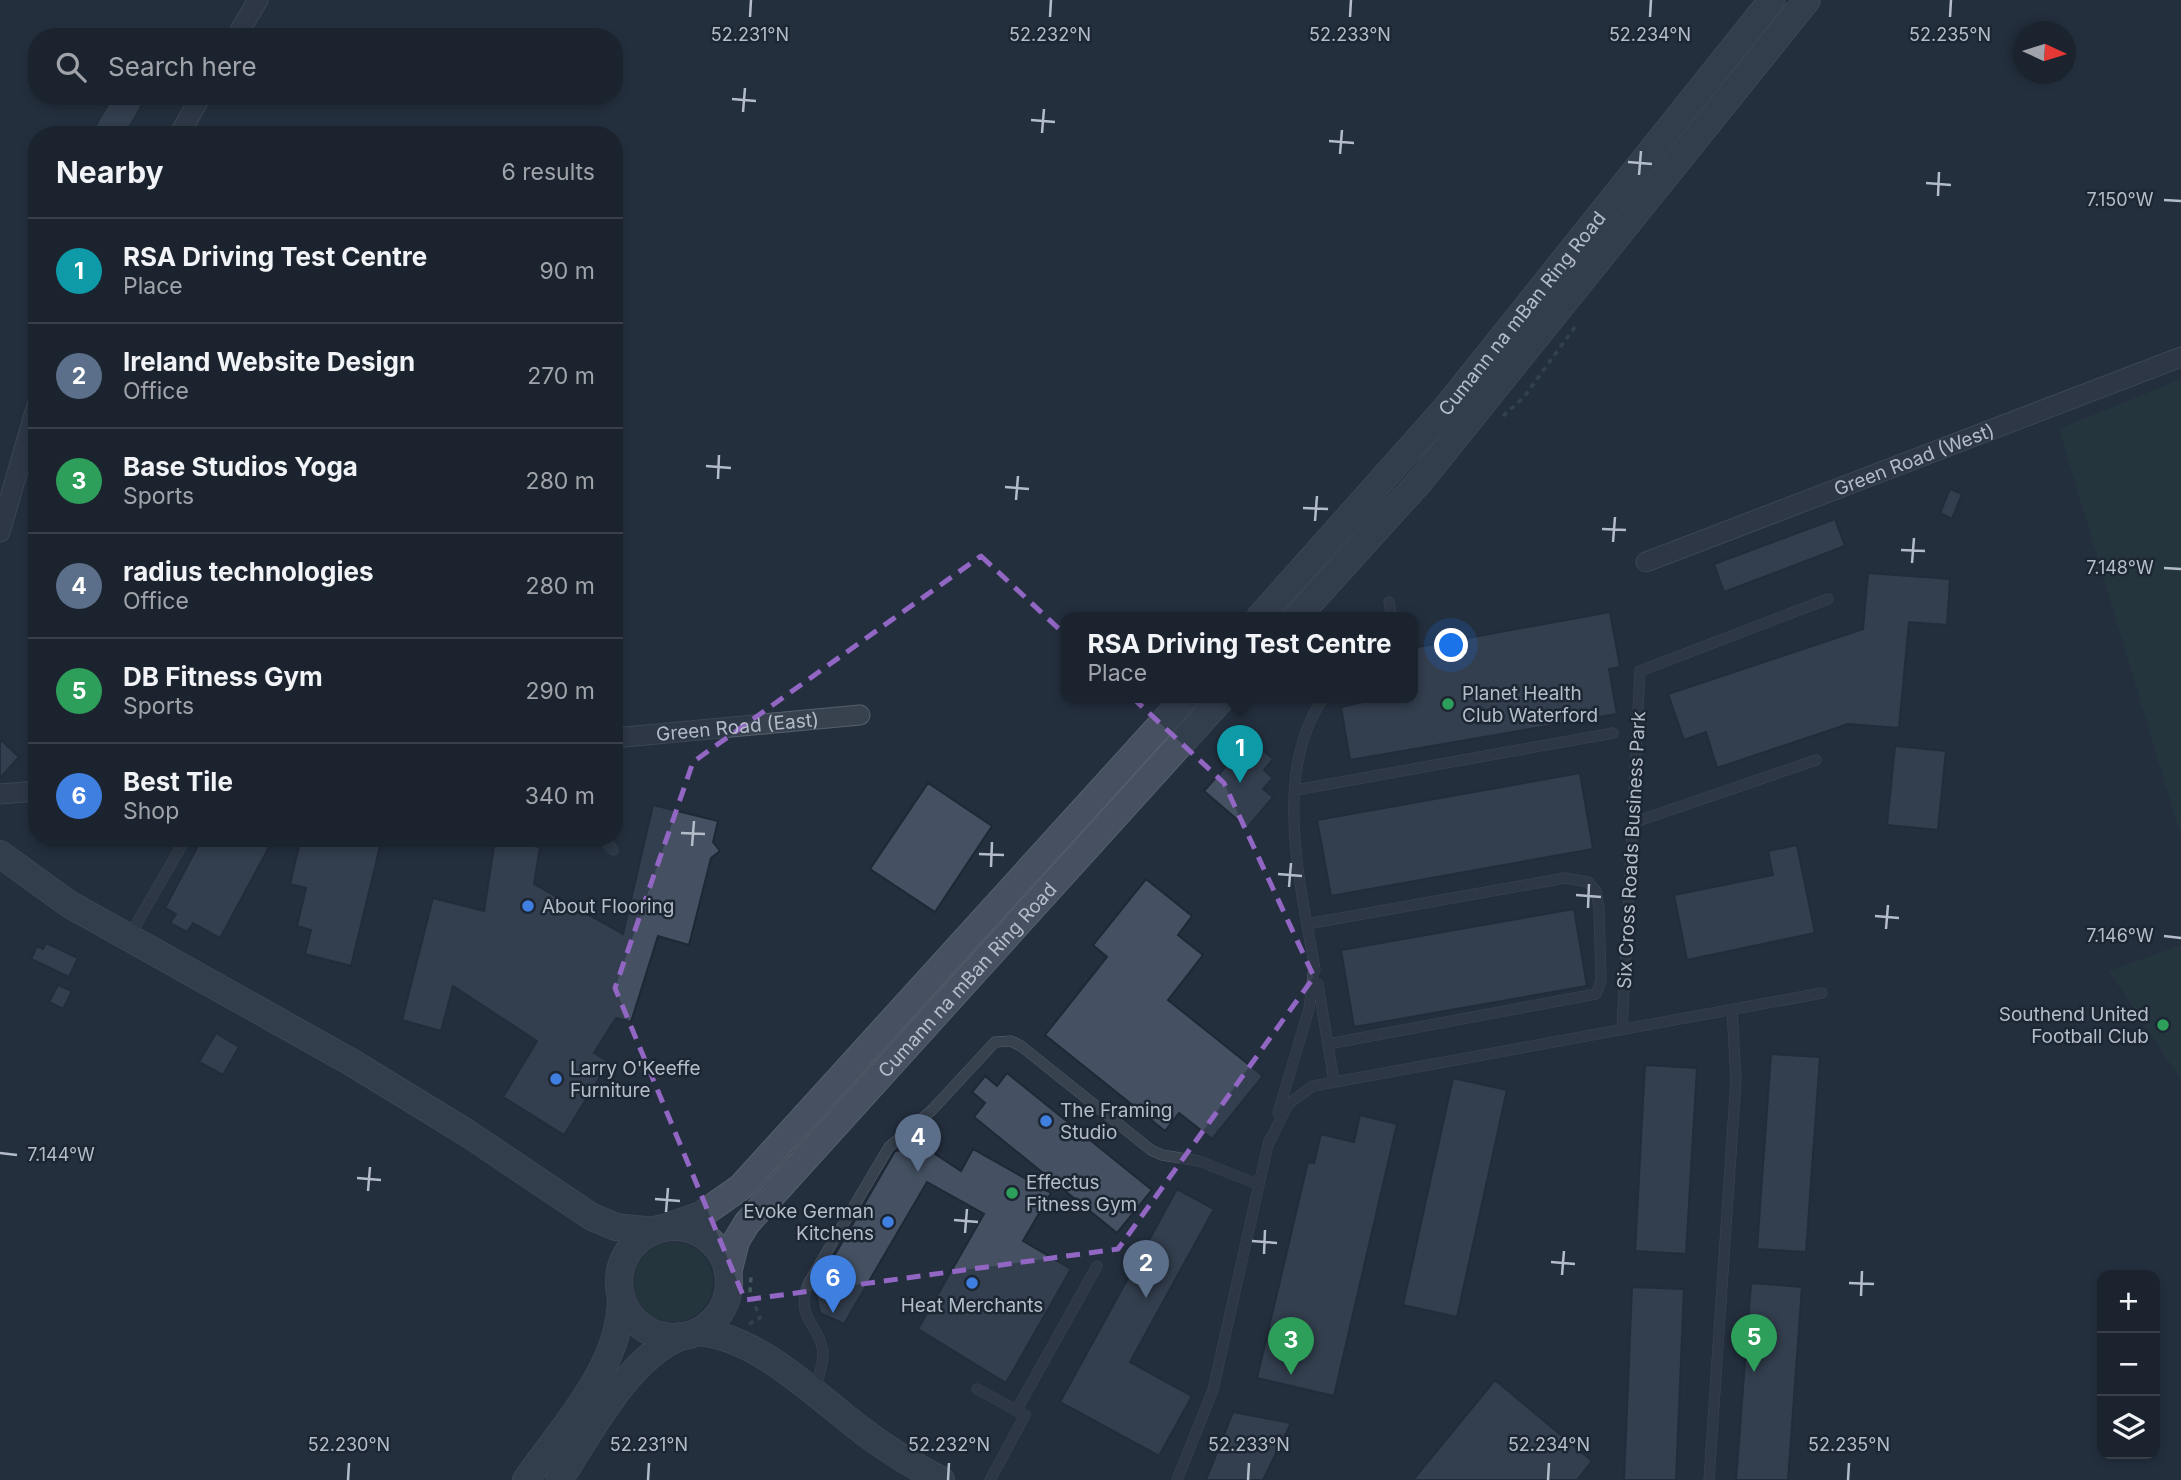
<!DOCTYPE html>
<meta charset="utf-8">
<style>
body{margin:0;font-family:Inter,sans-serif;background:#242b36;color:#f1f3f6}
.controls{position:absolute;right:21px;bottom:21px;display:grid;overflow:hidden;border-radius:14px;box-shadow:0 4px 10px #0003}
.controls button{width:63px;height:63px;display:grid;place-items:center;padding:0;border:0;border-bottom:2px solid #39404a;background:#1b232e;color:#f1f3f6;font:35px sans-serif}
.compass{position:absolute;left:2013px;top:21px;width:63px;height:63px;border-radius:50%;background:#1b232e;box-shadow:0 4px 10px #0003;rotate:94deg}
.you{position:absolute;left:1452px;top:646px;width:24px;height:24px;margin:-18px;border:5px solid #fff;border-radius:50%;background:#1a73e8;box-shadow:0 0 0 10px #1a73e833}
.badge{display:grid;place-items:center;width:46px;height:46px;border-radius:50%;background:#bca0f2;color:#fff;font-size:23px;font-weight:700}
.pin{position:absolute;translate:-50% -58px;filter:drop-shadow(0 2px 4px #0008)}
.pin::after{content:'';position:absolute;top:37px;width:24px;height:21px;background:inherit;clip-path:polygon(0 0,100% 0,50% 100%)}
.popup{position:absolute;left:1061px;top:612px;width:357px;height:91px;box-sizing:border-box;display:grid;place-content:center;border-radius:14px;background:#1b232e;filter:drop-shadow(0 2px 5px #0005);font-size:23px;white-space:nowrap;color:#a0a4aa}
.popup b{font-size:26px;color:#f1f3f6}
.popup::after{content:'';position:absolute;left:50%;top:100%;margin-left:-14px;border:14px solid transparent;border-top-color:#1b232e}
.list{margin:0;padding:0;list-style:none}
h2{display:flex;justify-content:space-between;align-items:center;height:91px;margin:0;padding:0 28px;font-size:30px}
h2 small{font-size:23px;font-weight:400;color:#a0a4aa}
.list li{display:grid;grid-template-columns:46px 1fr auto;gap:21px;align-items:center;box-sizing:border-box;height:105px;padding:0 28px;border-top:2px solid #39404a}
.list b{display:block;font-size:26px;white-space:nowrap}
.list p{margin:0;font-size:23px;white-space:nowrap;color:#a0a4aa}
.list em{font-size:23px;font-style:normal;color:#a0a4aa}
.icon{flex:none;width:38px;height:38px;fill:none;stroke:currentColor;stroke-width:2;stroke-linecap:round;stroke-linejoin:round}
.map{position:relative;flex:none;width:2181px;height:1480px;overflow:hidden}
.search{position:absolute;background:#1b232e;box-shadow:0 4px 10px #0003;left:28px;top:28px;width:595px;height:77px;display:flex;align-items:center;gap:18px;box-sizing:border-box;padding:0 24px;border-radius:28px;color:#a0a4aa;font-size:26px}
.panel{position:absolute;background:#1b232e;box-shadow:0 4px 10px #0003;left:28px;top:126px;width:595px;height:721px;border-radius:28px}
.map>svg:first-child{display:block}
.green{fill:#263c3f}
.building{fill:#455162;stroke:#1f2835;stroke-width:2}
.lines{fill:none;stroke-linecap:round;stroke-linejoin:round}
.lane-casing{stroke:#565f6c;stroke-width:11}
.street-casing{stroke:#565f6c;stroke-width:21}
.secondary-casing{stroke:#565f6c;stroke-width:28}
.path{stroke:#44595c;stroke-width:3.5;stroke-dasharray:5 5;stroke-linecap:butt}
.lane{stroke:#38414e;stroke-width:10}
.street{stroke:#38414e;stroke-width:19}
.secondary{stroke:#465061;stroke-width:26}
.marked{fill:none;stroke:#9266c3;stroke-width:5;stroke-dasharray:14 9;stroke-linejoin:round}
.ticks{fill:none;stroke:#b4bcc9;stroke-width:2.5}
.leisure-dot{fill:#2e9e5b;stroke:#1d2633;stroke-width:2.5}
.shop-dot{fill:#3f7fe0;stroke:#1d2633;stroke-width:2.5}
.labels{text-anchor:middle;stroke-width:5;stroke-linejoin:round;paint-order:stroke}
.street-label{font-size:19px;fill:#b4bcc9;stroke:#1d2633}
.poi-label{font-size:19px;fill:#b4bcc9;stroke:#1d2633;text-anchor:start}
.ticks-label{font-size:18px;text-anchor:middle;fill:#b4bcc9;stroke:#1d2633;stroke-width:5;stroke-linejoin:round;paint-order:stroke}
</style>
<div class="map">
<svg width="2181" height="1480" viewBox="0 0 2181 1480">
<rect width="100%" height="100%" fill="#242f3e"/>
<path class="green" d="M2181,379v457l-122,-407z
M2181,945v135l-72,-109z
M633 1282a40 40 0 1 1 80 0a40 40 0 1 1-80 0Z"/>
<path class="building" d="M113,96h34l-22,39h-35z
M1950,489l12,5 -10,25 -12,-6z
M1835,519l10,27 -121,46 -10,-28z
M1868,573l82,6 -3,46 -38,-3 -10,106 -51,-4 -131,44 -11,-36 -22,8 -16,-46 195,-65z
M1610,612l10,55 -11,2 8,45 -267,46 -9,-53 44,-10h28v-49z
M0,739l19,18 -19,21z
M1250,739l23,20 -9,11 9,8 -10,11 10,8 -26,31 -43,-37z
M1895,746l51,5 -8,79 -51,-5z
M1580,773l13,76 -262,47 -14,-76z
M928,783l64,43 -57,86 -65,-43z
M653,805l65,16 -5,21 7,9 -9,7 -22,87 -31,-9 -27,86 -15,-4 -22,35 15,9 -45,73 -61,-38 34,-56 -84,-55 -12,45 -39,-11 31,-122 51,13 11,-71 45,7 -6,37 89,50z
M202,838h72l-54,100 -27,-15 -6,9 -17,-9 6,-9 -11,-6z
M301,838h81l-31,128 -46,-12 6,-24 -14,-4 9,-38 -16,-4z
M1797,845l18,88 -128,27 -13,-65 99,-20 -5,-24z
M1146,879l46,37 -14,19 25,20 -35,45 95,76 -51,63 -33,-26 -14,18 -120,-96 62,-78 -14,-12z
M1574,909l13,77 -233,41 -13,-77z
M46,943l32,15 -9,19 -38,-18 6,-13 6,3z
M58,985l14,6 -9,18 -14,-7z
M216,1033l23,14 -16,28 -24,-13z
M1771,1054l49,3 -14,195 -49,-3z
M1645,1065l52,3 -11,186 -51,-3z
M1007,1073l145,117 -35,43 -143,-116 11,-14 -13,-11 13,-16 12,10z
M1453,1078l54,12 -50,227 -54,-12z
M1360,1115l37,9 -63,272 -77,-18 51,-216 6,1 7,-29 33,8z
M923,1146l38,25 12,-22 78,44 -28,48 48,28 -65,114 -88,-54 66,-115 -57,-32 -83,142 -24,-11 -5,-24 80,-138z
M1177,1189l37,20 -84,153 62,34 -33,60 -99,-54z
M1751,1283l51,4 -14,193h-52z
M1632,1287l52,2 -8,191h-52z
M1495,1380l97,81 -15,19h-164z
M1233,1412l58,11 -28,57h-57z"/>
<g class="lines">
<g class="lane-casing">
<path id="lane" d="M1389,602l3,15
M1296,790l317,-57
M1632,823l184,-63
M603,838l10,12
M1307,924l258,-46 23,4 8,9 3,17 2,73 -5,13 -268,50
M130,935l56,-97
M1315,970c-14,-84 -44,-198 9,-273
M1318,984l16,98
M1622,1030l18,-359 188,-72
M1278,1113l31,-104 5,-43
M1268,1145l20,-41 25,-18 509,-93
M977,1389l48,26 -35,65
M815,1390c3,-12 9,-27 8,-39 -5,-29 -29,-33 -14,-69l80,-135 43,-37 63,-68 16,-1 10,5 130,104 11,5 37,6 58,23
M1016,1411l81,-145
M1177,1480l36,-90 56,-250
M1709,1480l27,-401 -4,-69"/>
</g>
<g class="street-casing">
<g id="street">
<path d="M236,37l22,-37"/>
<path d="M179,135l22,-39"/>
<path d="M0,532l37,-127"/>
<path id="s1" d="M1646,562l535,-205"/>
<path id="s2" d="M614,738l246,-23"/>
<path d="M0,794l37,-3"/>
</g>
</g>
<g class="secondary-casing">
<g id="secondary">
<path id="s3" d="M1260,617l187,-210 325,-407"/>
<path d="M1297,617l124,-137 386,-480"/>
<path d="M0,854l69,50 282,158 116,71 125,84 24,10 39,4"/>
<circle cx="674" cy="1282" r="55"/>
<path d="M664,1228l37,-13 40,-28 445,-490"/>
<path id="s4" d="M728,1273l8,-32 11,-18 476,-526"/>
<path d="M697,1332c61,4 119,64 167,100 24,18 50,34 77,48"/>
<path d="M526,1480c38,-55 96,-114 95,-184"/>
<path d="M559,1480c32,-48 68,-122 123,-144"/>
</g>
</g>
<path class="path" d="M1503,416l21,-19 53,-73
M749,1324l11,-6 -10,-25 1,-17"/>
<use href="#lane" class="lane"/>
<use href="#street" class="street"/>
<use href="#secondary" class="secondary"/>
</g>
<path d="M0 0H2181V1480H0ZM981,556l243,227 90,194 -196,272 -373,51 -130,-312 78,-226z" fill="#242f3e" fill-opacity=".55" fill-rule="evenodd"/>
<path class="marked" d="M981,556l243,227 90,194 -196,272 -373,51 -130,-312 78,-226z"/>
<path class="ticks" d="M750,17l1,-17M1050,17l1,-17M1350,17l1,-17M1650,17l1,-17M1950,17l1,-17M732,99l24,2M743,112l2,-24M1031,120l24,2M1042,133l2,-24M1329,141l25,2M1340,154l2,-24M1628,162l24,2M1639,175l2,-24M1926,183l25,2M1938,196l1,-24M2164,200l17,1M706,466l25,2M718,479l1,-24M1005,487l24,2M1016,500l2,-24M1303,508l25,1M1315,521l2,-25M1602,529l24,1M1613,542l2,-25M1901,550l24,1M1912,563l2,-25M2164,568l17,1M681,833l24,1M692,846l2,-25M979,854l25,1M991,867l1,-25M1278,874l24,2M1289,887l2,-24M1576,895l25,2M1588,908l1,-24M1875,916l24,2M1886,929l2,-24M2164,936l17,2M0,1153l17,2M357,1178l24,2M368,1191l2,-24M655,1199l25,2M666,1212l2,-24M954,1220l24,2M965,1233l2,-24M1252,1241l25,2M1264,1254l1,-24M1551,1262l24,2M1562,1275l2,-24M1849,1283l25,1M1861,1296l1,-25M348,1480l1,-17M648,1480l1,-17M948,1480l1,-17M1248,1480l1,-17M1548,1480l1,-17M1848,1480l1,-17"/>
<g class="leisure-dot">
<circle cx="1448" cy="704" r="7"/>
<circle cx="2163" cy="1025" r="7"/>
<circle cx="1012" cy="1193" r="7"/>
</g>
<g class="shop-dot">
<circle cx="528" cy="906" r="7"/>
<circle cx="556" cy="1079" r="7"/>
<circle cx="1046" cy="1121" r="7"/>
<circle cx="888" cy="1222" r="7"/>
<circle cx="972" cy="1283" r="7"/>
</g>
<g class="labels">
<g class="street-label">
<text dy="7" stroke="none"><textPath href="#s3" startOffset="401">Cumann na mBan Ring Road</textPath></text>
<text dy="7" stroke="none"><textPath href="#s1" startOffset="287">Green Road (West)</textPath></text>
<text dy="7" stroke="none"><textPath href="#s2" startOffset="124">Green Road (East)</textPath></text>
<text transform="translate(1631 850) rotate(-87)" y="7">Six Cross Roads Business Park</text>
<text dy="7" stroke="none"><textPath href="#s4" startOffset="382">Cumann na mBan Ring Road</textPath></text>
</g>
<g class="poi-label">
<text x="1462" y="700">Planet Health<tspan x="1462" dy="22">Club Waterford</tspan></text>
<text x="542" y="913">About Flooring</text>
<text x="2149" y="1021" text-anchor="end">Southend United<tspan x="2149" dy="22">Football Club</tspan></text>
<text x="570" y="1075">Larry O'Keeffe<tspan x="570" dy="22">Furniture</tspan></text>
<text x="1060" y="1117">The Framing<tspan x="1060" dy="22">Studio</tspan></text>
<text x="1026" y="1189">Effectus<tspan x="1026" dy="22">Fitness Gym</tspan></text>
<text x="874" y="1218" text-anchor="end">Evoke German<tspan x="874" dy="22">Kitchens</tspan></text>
<text x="972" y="1312" text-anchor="middle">Heat Merchants</text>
</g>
</g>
<g class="ticks-label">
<text x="750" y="41">52.231°N</text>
<text x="1050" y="41">52.232°N</text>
<text x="1350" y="41">52.233°N</text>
<text x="1650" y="41">52.234°N</text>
<text x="1950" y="41">52.235°N</text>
<text x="2120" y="206">7.150°W</text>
<text x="2120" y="574">7.148°W</text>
<text x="2120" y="942">7.146°W</text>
<text x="61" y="1161">7.144°W</text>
<text x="349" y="1451">52.230°N</text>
<text x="649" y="1451">52.231°N</text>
<text x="949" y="1451">52.232°N</text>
<text x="1249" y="1451">52.233°N</text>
<text x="1549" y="1451">52.234°N</text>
<text x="1849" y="1451">52.235°N</text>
</g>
</svg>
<div class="controls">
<button>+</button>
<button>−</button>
<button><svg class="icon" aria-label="layers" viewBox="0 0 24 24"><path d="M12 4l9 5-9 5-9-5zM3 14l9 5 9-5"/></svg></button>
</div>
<svg class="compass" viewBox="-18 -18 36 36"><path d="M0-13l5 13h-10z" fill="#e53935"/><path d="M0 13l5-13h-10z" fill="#a0a4aa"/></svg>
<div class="you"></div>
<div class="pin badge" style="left:1240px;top:783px;background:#0f9aa8">1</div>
<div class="popup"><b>RSA Driving Test Centre</b>Place</div>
<div class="pin badge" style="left:1146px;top:1298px;background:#5c6f8a">2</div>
<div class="pin badge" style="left:1291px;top:1375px;background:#2e9e5b">3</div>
<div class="pin badge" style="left:918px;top:1172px;background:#5c6f8a">4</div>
<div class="pin badge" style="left:1754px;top:1372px;background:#2e9e5b">5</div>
<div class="pin badge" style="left:833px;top:1313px;background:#3f7fe0">6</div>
<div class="search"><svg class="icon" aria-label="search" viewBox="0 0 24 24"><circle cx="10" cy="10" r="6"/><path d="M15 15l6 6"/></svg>Search here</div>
<section class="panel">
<h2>Nearby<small>6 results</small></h2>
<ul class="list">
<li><span class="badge" style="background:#0f9aa8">1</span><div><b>RSA Driving Test Centre</b><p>Place</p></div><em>90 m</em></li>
<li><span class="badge" style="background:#5c6f8a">2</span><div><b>Ireland Website Design</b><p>Office</p></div><em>270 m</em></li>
<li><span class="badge" style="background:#2e9e5b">3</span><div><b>Base Studios Yoga</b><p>Sports</p></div><em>280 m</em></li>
<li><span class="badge" style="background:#5c6f8a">4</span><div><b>radius technologies</b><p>Office</p></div><em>280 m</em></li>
<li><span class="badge" style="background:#2e9e5b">5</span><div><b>DB Fitness Gym</b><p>Sports</p></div><em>290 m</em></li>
<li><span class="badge" style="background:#3f7fe0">6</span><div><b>Best Tile</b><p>Shop</p></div><em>340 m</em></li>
</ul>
</section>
</div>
